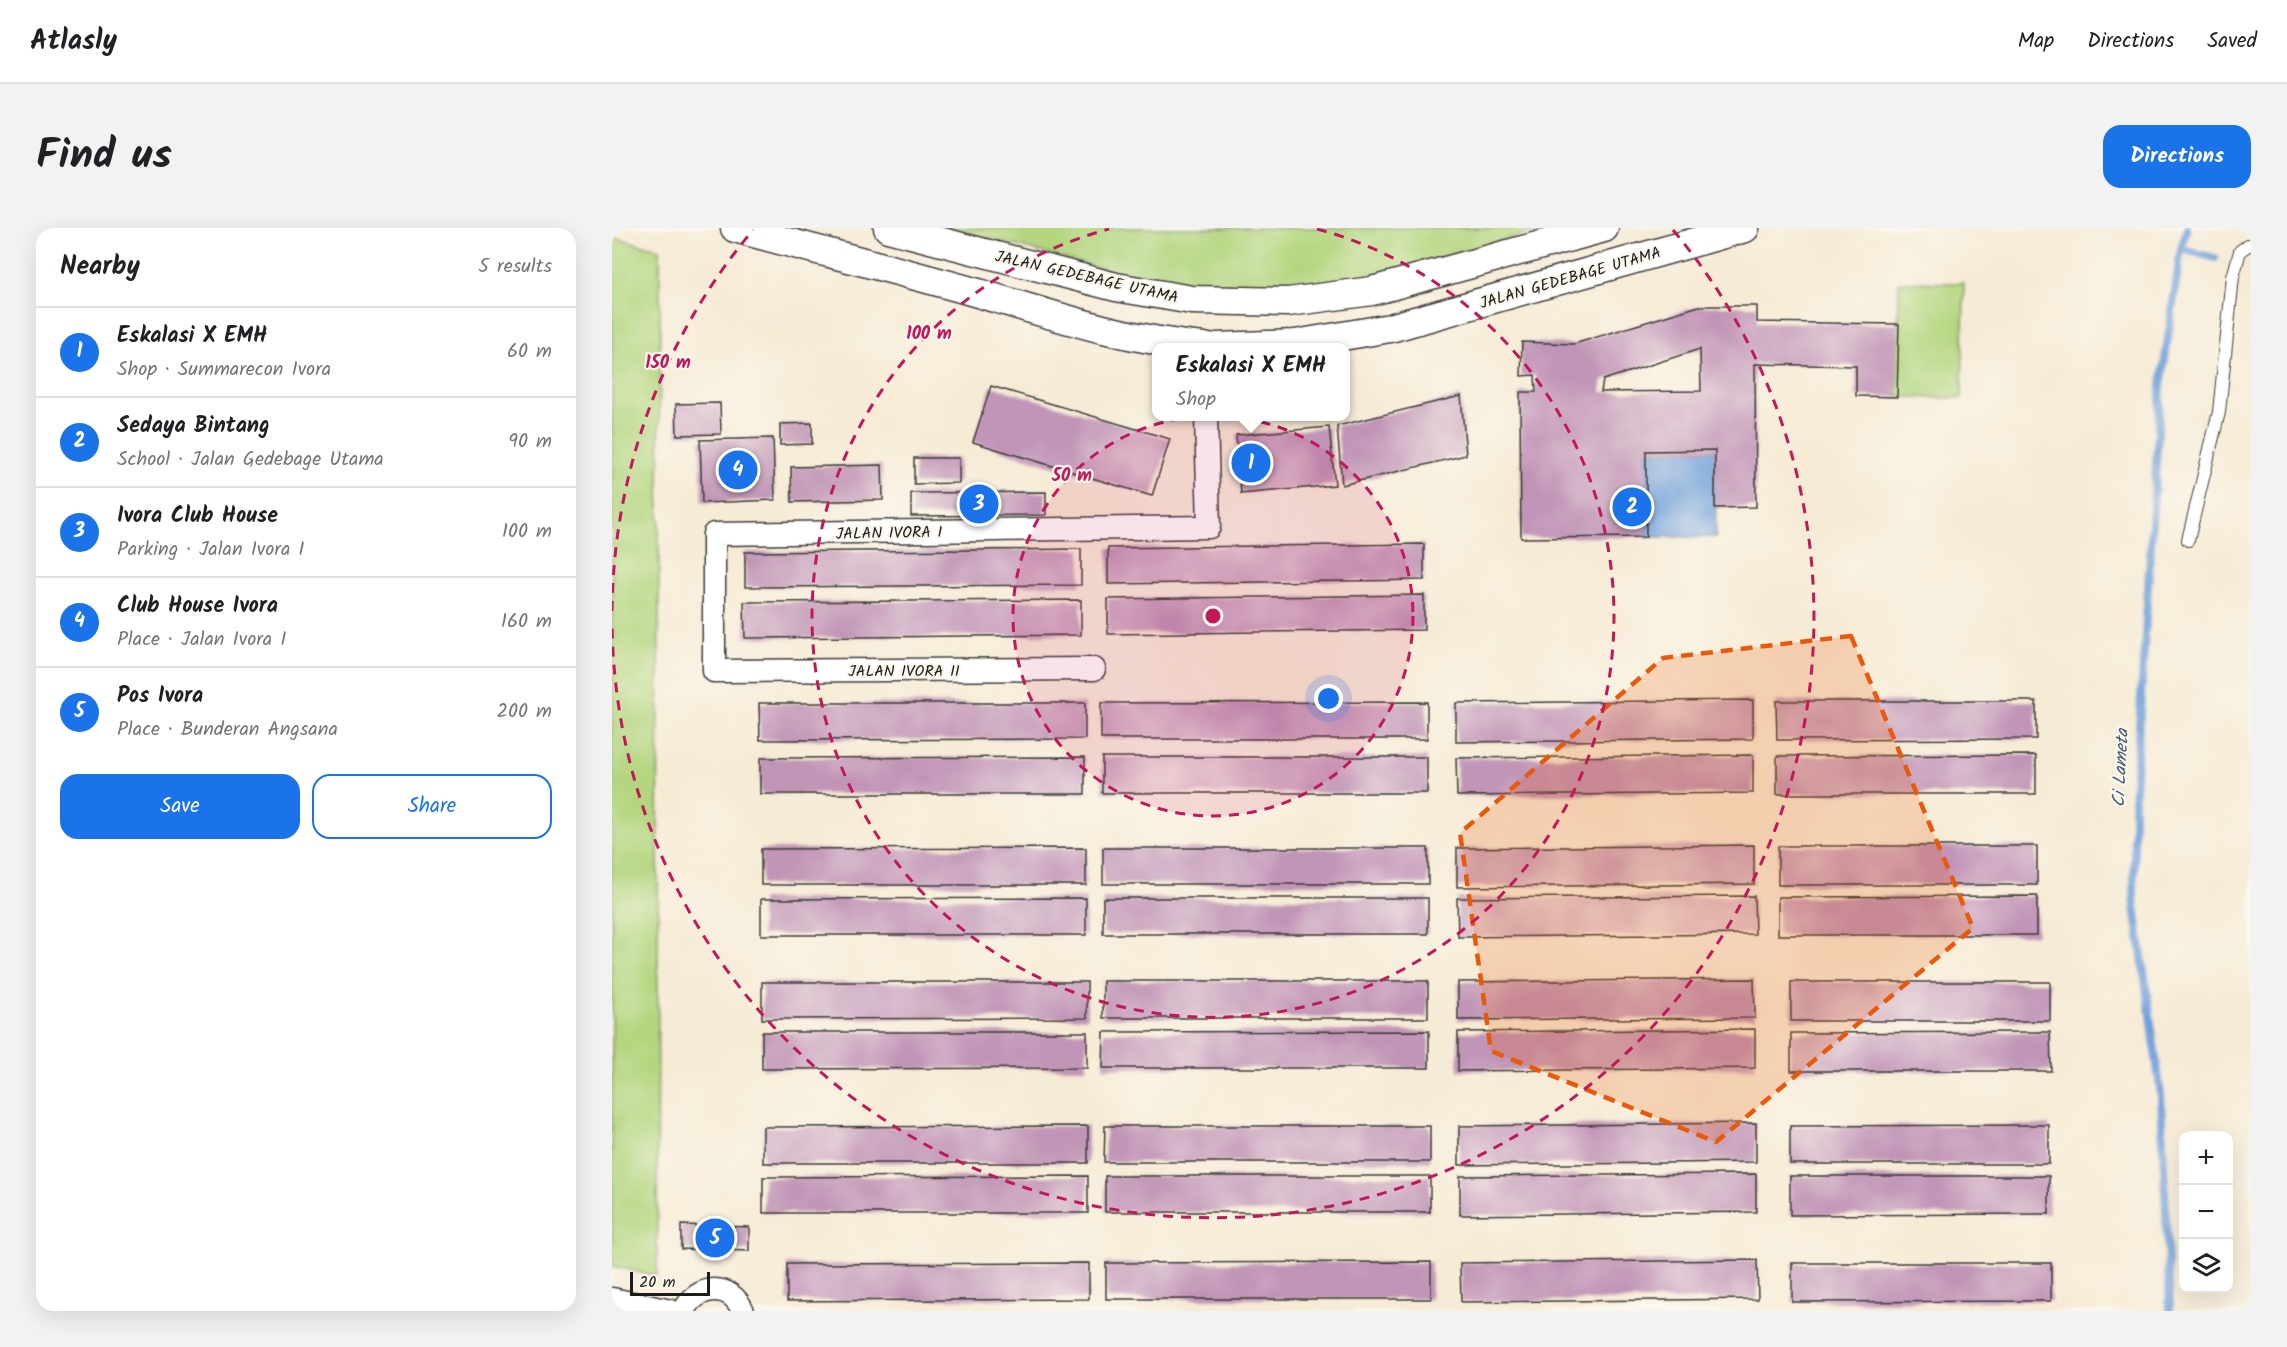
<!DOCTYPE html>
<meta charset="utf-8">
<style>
body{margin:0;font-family:Kalam,sans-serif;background:#f2f2f2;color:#202124}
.controls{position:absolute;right:18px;bottom:18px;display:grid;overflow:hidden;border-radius:12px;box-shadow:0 6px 24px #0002}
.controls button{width:54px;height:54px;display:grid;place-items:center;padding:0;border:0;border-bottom:2px solid #e0e0e0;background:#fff;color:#202124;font:30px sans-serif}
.scale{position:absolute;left:18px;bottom:15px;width:80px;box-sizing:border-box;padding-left:6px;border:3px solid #1c1c1c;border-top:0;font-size:16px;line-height:21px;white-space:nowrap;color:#1c1c1c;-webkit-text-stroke:4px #fbf7ec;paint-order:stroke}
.you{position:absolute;left:717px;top:471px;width:21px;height:21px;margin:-15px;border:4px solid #fff;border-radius:50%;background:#1a73e8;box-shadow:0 0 0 9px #1a73e833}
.badge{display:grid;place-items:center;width:39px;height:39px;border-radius:50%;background:#1a73e8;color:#fff;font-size:20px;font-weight:700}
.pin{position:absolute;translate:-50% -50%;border:3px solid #fff;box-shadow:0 2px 6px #0006}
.popup{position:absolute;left:540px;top:115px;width:198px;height:78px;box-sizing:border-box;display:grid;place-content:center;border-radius:12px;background:#fff;filter:drop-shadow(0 2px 4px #0005);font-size:20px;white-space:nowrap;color:#757577}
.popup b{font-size:22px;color:#202124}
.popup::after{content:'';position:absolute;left:50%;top:100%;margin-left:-12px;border:12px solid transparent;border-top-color:#fff}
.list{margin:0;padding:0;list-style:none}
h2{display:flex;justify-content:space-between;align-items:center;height:78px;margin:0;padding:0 24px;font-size:26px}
h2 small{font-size:20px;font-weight:400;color:#757577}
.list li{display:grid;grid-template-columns:39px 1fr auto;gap:18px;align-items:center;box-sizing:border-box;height:90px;padding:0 24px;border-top:2px solid #e0e0e0}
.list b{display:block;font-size:22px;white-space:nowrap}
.list p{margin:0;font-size:20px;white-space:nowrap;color:#757577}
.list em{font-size:20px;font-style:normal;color:#757577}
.actions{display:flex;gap:12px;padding:18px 24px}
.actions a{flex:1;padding:14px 0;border:2px solid #1a73e8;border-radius:18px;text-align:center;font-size:21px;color:#1a73e8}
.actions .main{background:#1a73e8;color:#fff}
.icon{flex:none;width:33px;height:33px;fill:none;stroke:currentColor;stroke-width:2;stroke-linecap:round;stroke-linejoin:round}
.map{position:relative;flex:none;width:1639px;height:1083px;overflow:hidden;border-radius:18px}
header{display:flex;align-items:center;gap:36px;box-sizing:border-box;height:84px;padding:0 30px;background:#fff;border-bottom:2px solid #e0e0e0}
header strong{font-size:28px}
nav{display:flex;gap:33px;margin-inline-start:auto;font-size:21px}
.intro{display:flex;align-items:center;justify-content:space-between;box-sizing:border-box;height:144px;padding:0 36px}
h1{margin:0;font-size:42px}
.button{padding:15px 27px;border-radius:18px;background:#1a73e8;color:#fff;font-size:21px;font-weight:700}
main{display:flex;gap:36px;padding:0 36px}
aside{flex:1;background:#fff;border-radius:18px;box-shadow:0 6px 24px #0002}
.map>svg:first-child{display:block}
.green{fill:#b3d67f;stroke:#68794e;stroke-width:1.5}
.water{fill:#71a0da;stroke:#465e7b;stroke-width:1.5}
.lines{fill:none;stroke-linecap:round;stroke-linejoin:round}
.stream{stroke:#71a0da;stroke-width:8}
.building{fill:#c195b7;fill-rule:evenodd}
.service-casing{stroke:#3d3b38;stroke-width:14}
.minor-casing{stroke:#3d3b38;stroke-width:25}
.tertiary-casing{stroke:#3d3b38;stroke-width:31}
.service{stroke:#fff;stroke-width:12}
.minor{stroke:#fff;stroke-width:22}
.tertiary{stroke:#fff;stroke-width:28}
.marked{fill:#e8590c;fill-opacity:0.2;stroke:#e8590c;stroke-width:4.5;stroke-dasharray:12 8;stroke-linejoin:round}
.ring{fill:none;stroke:#c2185b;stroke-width:3;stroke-dasharray:10 8}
.labels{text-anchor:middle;stroke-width:4.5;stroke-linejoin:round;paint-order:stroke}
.street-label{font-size:16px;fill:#1c1c1c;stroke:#fbf7ec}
.water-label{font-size:18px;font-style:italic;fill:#425771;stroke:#fbf7ec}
.centre{fill:#c2185b;stroke:#fbf7ec;stroke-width:3}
.ring-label{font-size:18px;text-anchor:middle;font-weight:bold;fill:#c2185b;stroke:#fbf7ec;stroke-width:4.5;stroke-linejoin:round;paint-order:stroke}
</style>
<header>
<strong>Atlasly</strong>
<nav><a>Map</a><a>Directions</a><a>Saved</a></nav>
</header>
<div class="intro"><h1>Find us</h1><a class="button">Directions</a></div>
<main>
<aside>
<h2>Nearby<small>5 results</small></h2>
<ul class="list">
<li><span class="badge">1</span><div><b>Eskalasi X EMH</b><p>Shop · Summarecon Ivora</p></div><em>60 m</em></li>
<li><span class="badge">2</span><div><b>Sedaya Bintang</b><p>School · Jalan Gedebage Utama</p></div><em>90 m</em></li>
<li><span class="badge">3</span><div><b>Ivora Club House</b><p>Parking · Jalan Ivora I</p></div><em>100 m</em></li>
<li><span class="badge">4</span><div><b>Club House Ivora</b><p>Place · Jalan Ivora I</p></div><em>160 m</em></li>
<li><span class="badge">5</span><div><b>Pos Ivora</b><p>Place · Bunderan Angsana</p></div><em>200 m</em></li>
</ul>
<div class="actions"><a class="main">Save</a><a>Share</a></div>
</aside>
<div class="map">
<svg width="1639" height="1083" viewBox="0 0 1639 1083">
<rect width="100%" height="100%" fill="#fbf7ec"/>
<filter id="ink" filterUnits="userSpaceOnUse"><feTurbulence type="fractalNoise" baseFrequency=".0167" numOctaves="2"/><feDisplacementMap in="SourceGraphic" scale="12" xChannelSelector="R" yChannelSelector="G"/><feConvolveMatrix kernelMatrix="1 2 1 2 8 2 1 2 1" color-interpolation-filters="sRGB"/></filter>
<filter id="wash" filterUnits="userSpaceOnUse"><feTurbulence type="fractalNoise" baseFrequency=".008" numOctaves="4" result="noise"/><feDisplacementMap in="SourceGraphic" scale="24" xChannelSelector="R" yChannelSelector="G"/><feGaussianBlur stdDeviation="1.35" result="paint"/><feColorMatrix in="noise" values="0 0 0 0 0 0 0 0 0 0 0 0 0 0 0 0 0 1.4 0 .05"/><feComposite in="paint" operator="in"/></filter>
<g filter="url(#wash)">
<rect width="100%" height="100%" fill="#f6ebd5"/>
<path class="green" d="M335,0h601l-180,49 -81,12 -94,-3 -73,-13z
M0,9l48,12 -3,1027 -45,-10z
M1287,54l65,1 -2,115 -65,-1z"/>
<path class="water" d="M1103,222l1,87h-70v-86z"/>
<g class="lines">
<path class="stream" d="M1569,21l34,9
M1558,1083l-9,-216 -27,-196v-95l27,-418 20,-137 6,-21"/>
</g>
<g id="blocks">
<path class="building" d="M1087,78h58v16l142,2 -2,73 -41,-1v-30l-101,-2 1,143 -41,1v-58l-69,1v86l-125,1 -1,-146h16l-1,-17 -14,1 1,-34 52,2zM1088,121l1,42 -100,1 2,-12z
M379,158l179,53 -18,57 -179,-54z
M849,168l5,59 -124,30 -5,-59z
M108,175l1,31 -44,1 -1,-31z
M200,195v21l-32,1v-21z
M717,199l6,58 -94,9 -5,-59z
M161,210l2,62 -73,3 -2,-63z
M302,230h45v25l-45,1z
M270,237l1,35 -91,2 -1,-35z
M434,264v23l-135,1v-23z
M812,316v36l-316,4v-36z
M469,321v36l-336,2v-35z
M812,367v35l-316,4v-35z
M469,372v35l-336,3 -1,-36z
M1141,472v39l-297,3v-39z
M1164,473h260v38l-259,1z
M815,474v37h-326v-36z
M147,475h326v36l-325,1z
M1141,527v38l-296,3 -1,-38z
M1424,527v39h-259v-38z
M473,529v37h-325v-36z
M490,529h325v36h-325z
M1142,617v39l-297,3v-39z
M1166,618h259v39h-259z
M474,620v37h-325v-36z
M491,620h325v36h-325z
M1142,668l1,38 -297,3 -1,-39z
M1425,668v39h-259v-38z
M474,670v37h-325v-36z
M491,670h325v36h-325z
M1142,751l1,39 -297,2v-38z
M491,753h325v37h-325z
M150,754h325v36l-325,1z
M1179,754h259v39h-259z
M1143,801v39l-297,3v-39z
M817,803v37h-326l1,-36z
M150,804h325v36l-325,1z
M1438,804l1,39h-260v-38z
M1144,895v39l-297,3v-39z
M1437,897v39h-259v-38z
M476,898v37h-325v-36z
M493,898h325v36h-326z
M1144,946v38l-296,3v-39z
M476,948v37h-325v-36z
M493,948h325v36h-325z
M1178,948h259v38l-259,1z
M69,997l68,2v24l-68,-2z
M1145,1032l1,39 -297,3 -1,-39z
M819,1034v37h-325v-36z
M477,1035v36l-302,2v-37z
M1180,1035h259v38l-259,1z"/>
</g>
</g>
<g filter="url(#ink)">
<use href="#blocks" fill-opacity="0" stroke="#3d3b38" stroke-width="1.5"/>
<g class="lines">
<g class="service-casing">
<path id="service" d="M1576,312l31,-128 14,-135 7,-26 8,-6h3"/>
</g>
<g class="minor-casing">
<path id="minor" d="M482,441l-380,2v-137l495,-7 -3,-111
M0,1071l59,12
M72,1083c13,-27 47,-29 59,0"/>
</g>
<g class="tertiary-casing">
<path id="tertiary" d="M123,0c81,22 162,42 243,65 74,22 149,47 226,54
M276,0l228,59 76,13 96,2 84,-11 232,-63
M605,119l78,-3 95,-16 355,-100"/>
</g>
<use href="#service" class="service"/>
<use href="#minor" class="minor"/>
<use href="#tertiary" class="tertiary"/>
</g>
</g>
<path class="marked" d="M1239,408l122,292 -257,214 -225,-91 -31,-218 203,-175z"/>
<circle cx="601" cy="388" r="200" fill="#c2185b" fill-opacity=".12"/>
<g class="ring">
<circle cx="601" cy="388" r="200"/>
<path d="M705 1A401 401 0 1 1 497 1"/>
<path d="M0 383A601 601 0 0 1 141 2M1061 2A601 601 0 1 1 0 393"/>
</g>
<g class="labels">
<g class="street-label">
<text transform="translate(475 48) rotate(13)" y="6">JALAN GEDEBAGE UTAMA</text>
<text transform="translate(958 49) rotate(-16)" y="6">JALAN GEDEBAGE UTAMA</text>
<text transform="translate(277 304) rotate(-1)" y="6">JALAN IVORA I</text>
<text x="292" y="448">JALAN IVORA II</text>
</g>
<g class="water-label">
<text transform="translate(1508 540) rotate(-87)" y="6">Ci Lameta</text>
</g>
</g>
<circle cx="601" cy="388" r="9" class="centre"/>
<g class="ring-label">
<text x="317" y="111">100 m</text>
<text x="56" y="140">150 m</text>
<text x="460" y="253">50 m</text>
</g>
</svg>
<div class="controls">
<button>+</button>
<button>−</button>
<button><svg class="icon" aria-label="layers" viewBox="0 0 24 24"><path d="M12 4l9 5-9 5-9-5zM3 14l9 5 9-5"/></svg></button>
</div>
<div class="scale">20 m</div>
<div class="you"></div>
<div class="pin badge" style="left:639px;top:235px">1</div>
<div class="popup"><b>Eskalasi X EMH</b>Shop</div>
<div class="pin badge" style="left:1020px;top:279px">2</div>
<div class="pin badge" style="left:367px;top:276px">3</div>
<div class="pin badge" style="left:126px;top:242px">4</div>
<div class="pin badge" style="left:103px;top:1010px">5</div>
</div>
</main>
